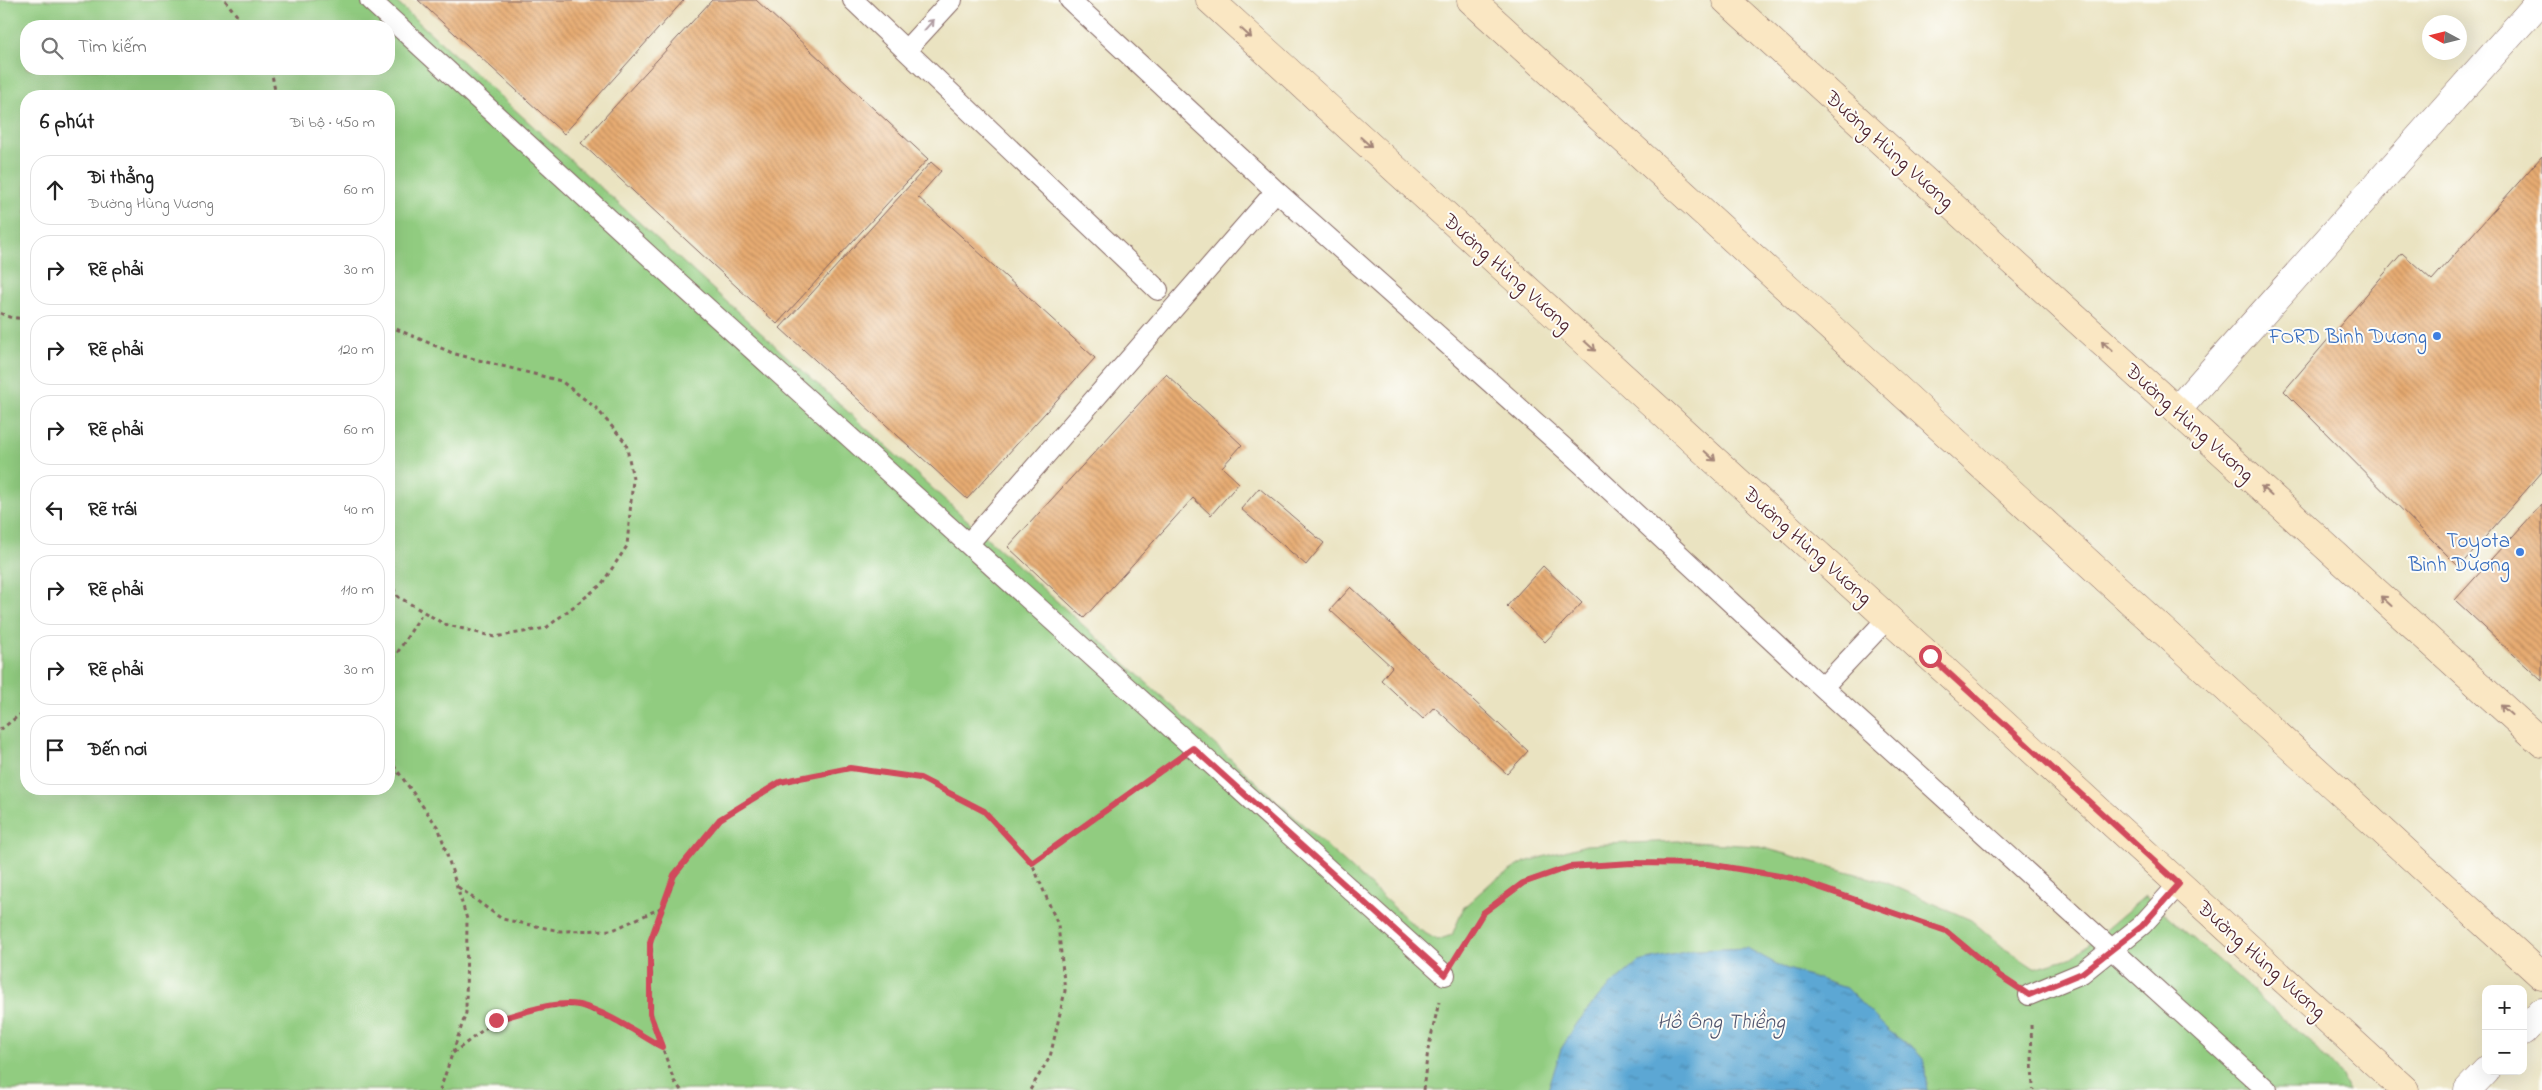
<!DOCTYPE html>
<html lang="vi">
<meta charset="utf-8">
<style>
body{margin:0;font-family:"Indie Flower",sans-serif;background:#f6f6f6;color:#222}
.controls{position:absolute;right:15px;bottom:15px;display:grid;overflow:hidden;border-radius:10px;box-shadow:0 5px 20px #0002}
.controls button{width:45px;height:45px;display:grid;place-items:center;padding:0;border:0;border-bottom:1px solid #e0e0e0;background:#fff;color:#222;font:25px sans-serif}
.compass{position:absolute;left:2422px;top:15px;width:45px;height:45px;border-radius:50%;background:#fff;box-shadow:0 5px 20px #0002;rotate:277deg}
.stop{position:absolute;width:15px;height:15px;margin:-11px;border:4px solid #d1495b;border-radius:50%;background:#fff}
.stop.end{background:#d1495b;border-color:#fff;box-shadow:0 1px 5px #0008}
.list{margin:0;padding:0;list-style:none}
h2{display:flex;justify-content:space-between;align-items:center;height:65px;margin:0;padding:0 20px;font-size:21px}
h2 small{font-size:16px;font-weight:400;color:#767676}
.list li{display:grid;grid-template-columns:32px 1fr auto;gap:15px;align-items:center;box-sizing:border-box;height:70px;margin:0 10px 10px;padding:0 10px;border:1px solid #e0e0e0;border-radius:20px}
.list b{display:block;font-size:19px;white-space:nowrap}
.list p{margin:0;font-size:16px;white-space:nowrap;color:#767676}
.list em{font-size:16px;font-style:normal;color:#767676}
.icon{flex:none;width:28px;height:28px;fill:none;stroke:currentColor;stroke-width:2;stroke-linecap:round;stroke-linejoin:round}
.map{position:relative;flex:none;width:2542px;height:1090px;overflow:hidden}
.search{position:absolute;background:#fff;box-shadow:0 5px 20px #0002;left:20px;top:20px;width:375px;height:55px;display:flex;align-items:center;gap:12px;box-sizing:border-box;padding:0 18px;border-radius:20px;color:#767676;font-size:19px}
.panel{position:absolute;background:#fff;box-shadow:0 5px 20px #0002;left:20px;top:90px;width:375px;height:705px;border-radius:20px}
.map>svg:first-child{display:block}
.park{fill:#91cc80;stroke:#6e7656;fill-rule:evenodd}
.water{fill:url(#water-ripples);stroke:#526380}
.building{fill:url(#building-back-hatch)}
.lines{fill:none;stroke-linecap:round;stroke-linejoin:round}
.lane-casing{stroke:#826460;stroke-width:22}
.street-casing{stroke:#826460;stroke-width:29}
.secondary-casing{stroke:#826460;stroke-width:29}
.path{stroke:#826460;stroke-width:3;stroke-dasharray:4 4;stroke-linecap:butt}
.lane{stroke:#fff;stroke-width:20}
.street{stroke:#fff;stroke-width:28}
.secondary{stroke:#fae7c3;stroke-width:28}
.oneway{stroke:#ae9aa0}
.oneway2{stroke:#a28377}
.route{stroke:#d1495b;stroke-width:6}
.shop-dot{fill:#3f7fe0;stroke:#fdfcf7;stroke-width:2}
.labels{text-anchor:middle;stroke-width:4;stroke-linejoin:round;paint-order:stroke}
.street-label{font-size:21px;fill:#4a1f2b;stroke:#fdfcf7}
.shop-label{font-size:21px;fill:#366cbe;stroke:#fdfcf7;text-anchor:end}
.water-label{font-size:22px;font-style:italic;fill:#51556f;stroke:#fdfcf7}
</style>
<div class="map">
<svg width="2542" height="1090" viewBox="0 0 2542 1090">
<defs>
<pattern id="water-ripples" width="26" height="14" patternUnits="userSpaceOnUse" patternTransform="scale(1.25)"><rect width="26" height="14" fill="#5ba7d4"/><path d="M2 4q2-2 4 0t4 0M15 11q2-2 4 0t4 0" fill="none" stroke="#4d87ac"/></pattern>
<pattern id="building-back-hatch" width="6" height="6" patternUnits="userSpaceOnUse" patternTransform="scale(1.25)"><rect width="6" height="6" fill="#e7ac72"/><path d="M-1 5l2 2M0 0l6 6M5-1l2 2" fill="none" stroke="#bd8b5e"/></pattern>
</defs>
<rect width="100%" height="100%" fill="#fdfcf7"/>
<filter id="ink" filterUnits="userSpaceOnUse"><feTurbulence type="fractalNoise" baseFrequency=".02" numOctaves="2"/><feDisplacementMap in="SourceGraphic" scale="10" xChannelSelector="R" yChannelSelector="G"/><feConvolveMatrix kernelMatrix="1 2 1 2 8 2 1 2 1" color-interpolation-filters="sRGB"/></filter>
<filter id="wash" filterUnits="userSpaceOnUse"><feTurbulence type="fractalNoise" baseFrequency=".0096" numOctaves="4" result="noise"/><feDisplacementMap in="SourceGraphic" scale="20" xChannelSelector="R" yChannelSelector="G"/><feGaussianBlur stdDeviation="1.12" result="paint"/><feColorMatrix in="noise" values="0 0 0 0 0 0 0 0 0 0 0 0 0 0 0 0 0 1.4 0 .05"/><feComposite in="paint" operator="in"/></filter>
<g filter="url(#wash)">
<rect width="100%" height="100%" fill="#eae3c1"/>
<path class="park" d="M0,0h394l1024,929 19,11 15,-5 12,-28 29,-26 32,-19 61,-17 92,-4 79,5 128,36 86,38 33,28 30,20 39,-11 72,-61 171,151 26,29 6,14h-2348zM26,26h363v43h-363zM26,96h363v693h-363z"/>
<path class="water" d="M1747,948l35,19 64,21 43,43 27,20 8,9 3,30h-379l13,-41 17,-27 21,-26 39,-34 56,-12z"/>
<g id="blocks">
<path class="building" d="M418,0h266l-120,134z
M712,0h44l172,159 -151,165 -196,-181z
M2542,156v316l-83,95 -175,-176 118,-138 30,27z
M931,162l10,9 -23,26 177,161 -128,141 -187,-171z
M1166,374l76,71 -20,22 17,16 -28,32 -18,-17 -109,120 -76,-71z
M1259,488l65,55 -18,22 -65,-56z
M2542,504v177l-87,-81z
M1543,566l39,37 -37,39 -38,-36z
M1351,587l177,164 -21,23 -73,-67 -11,12 -42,-39 11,-13 -62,-57z"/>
</g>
</g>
<g filter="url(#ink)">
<use href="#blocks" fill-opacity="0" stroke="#826460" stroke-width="1"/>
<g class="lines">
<g class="lane-casing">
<path id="lane" d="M370,0l287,263 788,712
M853,0l305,290
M1070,0l206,191 306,273 227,211 458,415
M906,50l46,-50
M968,544l308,-353
M1823,687l65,-69
M2029,995l53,-22 60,-48 37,-41"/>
</g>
<g class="street-casing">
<path id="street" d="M2177,410l364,-410
M2523,1032l19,-20
M2468,1090l18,-19"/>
</g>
<g class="secondary-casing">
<path id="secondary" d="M1210,0l1195,1090
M1471,0l1071,976
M1726,0l816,743"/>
</g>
<path class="path" d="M225,0l20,26
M271,69l5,27
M0,313l9,4 17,2
M389,326l66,28 106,27 35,27 30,35 7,36 -6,67 -26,39 -55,43 -51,9 -51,-13 -47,-28 -8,-18
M389,666l34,-54
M0,730l26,-20
M389,759l50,70 28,90 -1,94 -26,77
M1032,863l138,-98
M458,887l44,32 58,12 53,-1 50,-23
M1461,949l22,-36 40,-30 46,-16 63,-4 76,1 84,14 154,53 59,48
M2031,1025l2,65
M453,1053l43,-33 45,-13 38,-2 39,17 44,25
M681,1090l-7,-9 -23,-67v-72l24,-67 45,-56 60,-36 70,-15 70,10 64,33 48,52 26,62 7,66 -15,66 -20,33
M1423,1090l5,-40 11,-48"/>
<use href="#lane" class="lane"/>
<use href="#street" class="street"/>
<use href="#secondary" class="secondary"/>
</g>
<defs><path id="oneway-shaft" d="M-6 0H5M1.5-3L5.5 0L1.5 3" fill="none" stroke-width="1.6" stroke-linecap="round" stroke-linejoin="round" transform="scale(1.25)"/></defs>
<use class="oneway" href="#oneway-shaft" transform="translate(929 25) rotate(-48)"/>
<g class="oneway2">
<use href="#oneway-shaft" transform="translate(1246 33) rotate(42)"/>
<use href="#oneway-shaft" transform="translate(1366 142) rotate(42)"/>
<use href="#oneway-shaft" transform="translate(1590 346) rotate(42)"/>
<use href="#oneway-shaft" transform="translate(2107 346) rotate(-138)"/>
<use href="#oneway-shaft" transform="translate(1710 456) rotate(42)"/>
<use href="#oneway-shaft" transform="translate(2266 491) rotate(-138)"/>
<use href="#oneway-shaft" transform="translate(2386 601) rotate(-138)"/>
<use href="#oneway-shaft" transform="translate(2506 710) rotate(-138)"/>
</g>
</g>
<g class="lines" filter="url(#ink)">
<path class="route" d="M496,1020c23,-6 59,-20 83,-15 26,6 60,29 83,42l-12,-33v-72l24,-67 46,-56 60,-37 70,-14 70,10 64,33 48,52 161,-115 252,227 38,-62 40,-30 46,-16 63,-4 76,1 84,14 154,53 54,45 29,19 53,-22 60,-47 37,-42 -249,-228"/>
</g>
<g class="shop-dot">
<circle cx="2437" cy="336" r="5"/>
<circle cx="2520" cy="552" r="5"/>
</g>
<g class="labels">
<g class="street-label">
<text transform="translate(1890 149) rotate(42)" y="7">Đường Hùng Vương</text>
<text transform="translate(1508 272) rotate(42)" y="7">Đường Hùng Vương</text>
<text transform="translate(2190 422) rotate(42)" y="7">Đường Hùng Vương</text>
<text transform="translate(1808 545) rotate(42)" y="7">Đường Hùng Vương</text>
<text transform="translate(2262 959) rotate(42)" y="7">Đường Hùng Vương</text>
</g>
<g class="shop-label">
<text x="2427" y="343">FORD Bình Dương</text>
<text x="2510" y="547">Toyota<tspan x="2510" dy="24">Bình Dương</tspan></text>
</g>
<g class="water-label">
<text x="1721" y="1028">Hồ Ông Thiềng</text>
</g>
</g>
</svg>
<div class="controls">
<button>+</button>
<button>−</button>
</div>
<svg class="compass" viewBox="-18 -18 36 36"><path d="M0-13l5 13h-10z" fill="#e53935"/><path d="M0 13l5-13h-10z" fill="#767676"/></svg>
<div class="stop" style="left:1930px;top:656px"></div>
<div class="stop end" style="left:496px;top:1020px"></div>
<div class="search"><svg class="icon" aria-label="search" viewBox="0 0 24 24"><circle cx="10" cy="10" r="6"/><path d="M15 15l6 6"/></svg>Tìm kiếm</div>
<section class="panel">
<h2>6 phút<small>Đi bộ · 450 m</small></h2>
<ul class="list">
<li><svg class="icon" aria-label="ahead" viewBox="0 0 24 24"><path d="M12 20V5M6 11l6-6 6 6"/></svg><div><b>Đi thẳng</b><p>Đường Hùng Vương</p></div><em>60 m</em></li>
<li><svg class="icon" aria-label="right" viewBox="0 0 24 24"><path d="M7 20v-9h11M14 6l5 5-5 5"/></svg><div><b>Rẽ phải</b></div><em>30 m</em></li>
<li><svg class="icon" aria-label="right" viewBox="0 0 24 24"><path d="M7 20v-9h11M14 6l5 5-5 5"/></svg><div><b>Rẽ phải</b></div><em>120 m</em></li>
<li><svg class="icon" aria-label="right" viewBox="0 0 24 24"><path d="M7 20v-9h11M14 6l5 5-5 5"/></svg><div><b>Rẽ phải</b></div><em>60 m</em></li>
<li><svg class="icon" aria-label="left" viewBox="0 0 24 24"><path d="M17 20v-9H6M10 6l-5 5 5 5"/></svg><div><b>Rẽ trái</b></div><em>40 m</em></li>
<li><svg class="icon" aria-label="right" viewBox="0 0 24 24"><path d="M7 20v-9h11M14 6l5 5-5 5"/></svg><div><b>Rẽ phải</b></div><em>110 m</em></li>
<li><svg class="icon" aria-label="right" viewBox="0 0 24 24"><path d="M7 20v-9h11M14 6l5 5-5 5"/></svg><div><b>Rẽ phải</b></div><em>30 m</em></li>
<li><svg class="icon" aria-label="arrive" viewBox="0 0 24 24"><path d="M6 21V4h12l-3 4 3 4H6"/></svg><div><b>Đến nơi</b></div></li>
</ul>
</section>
</div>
